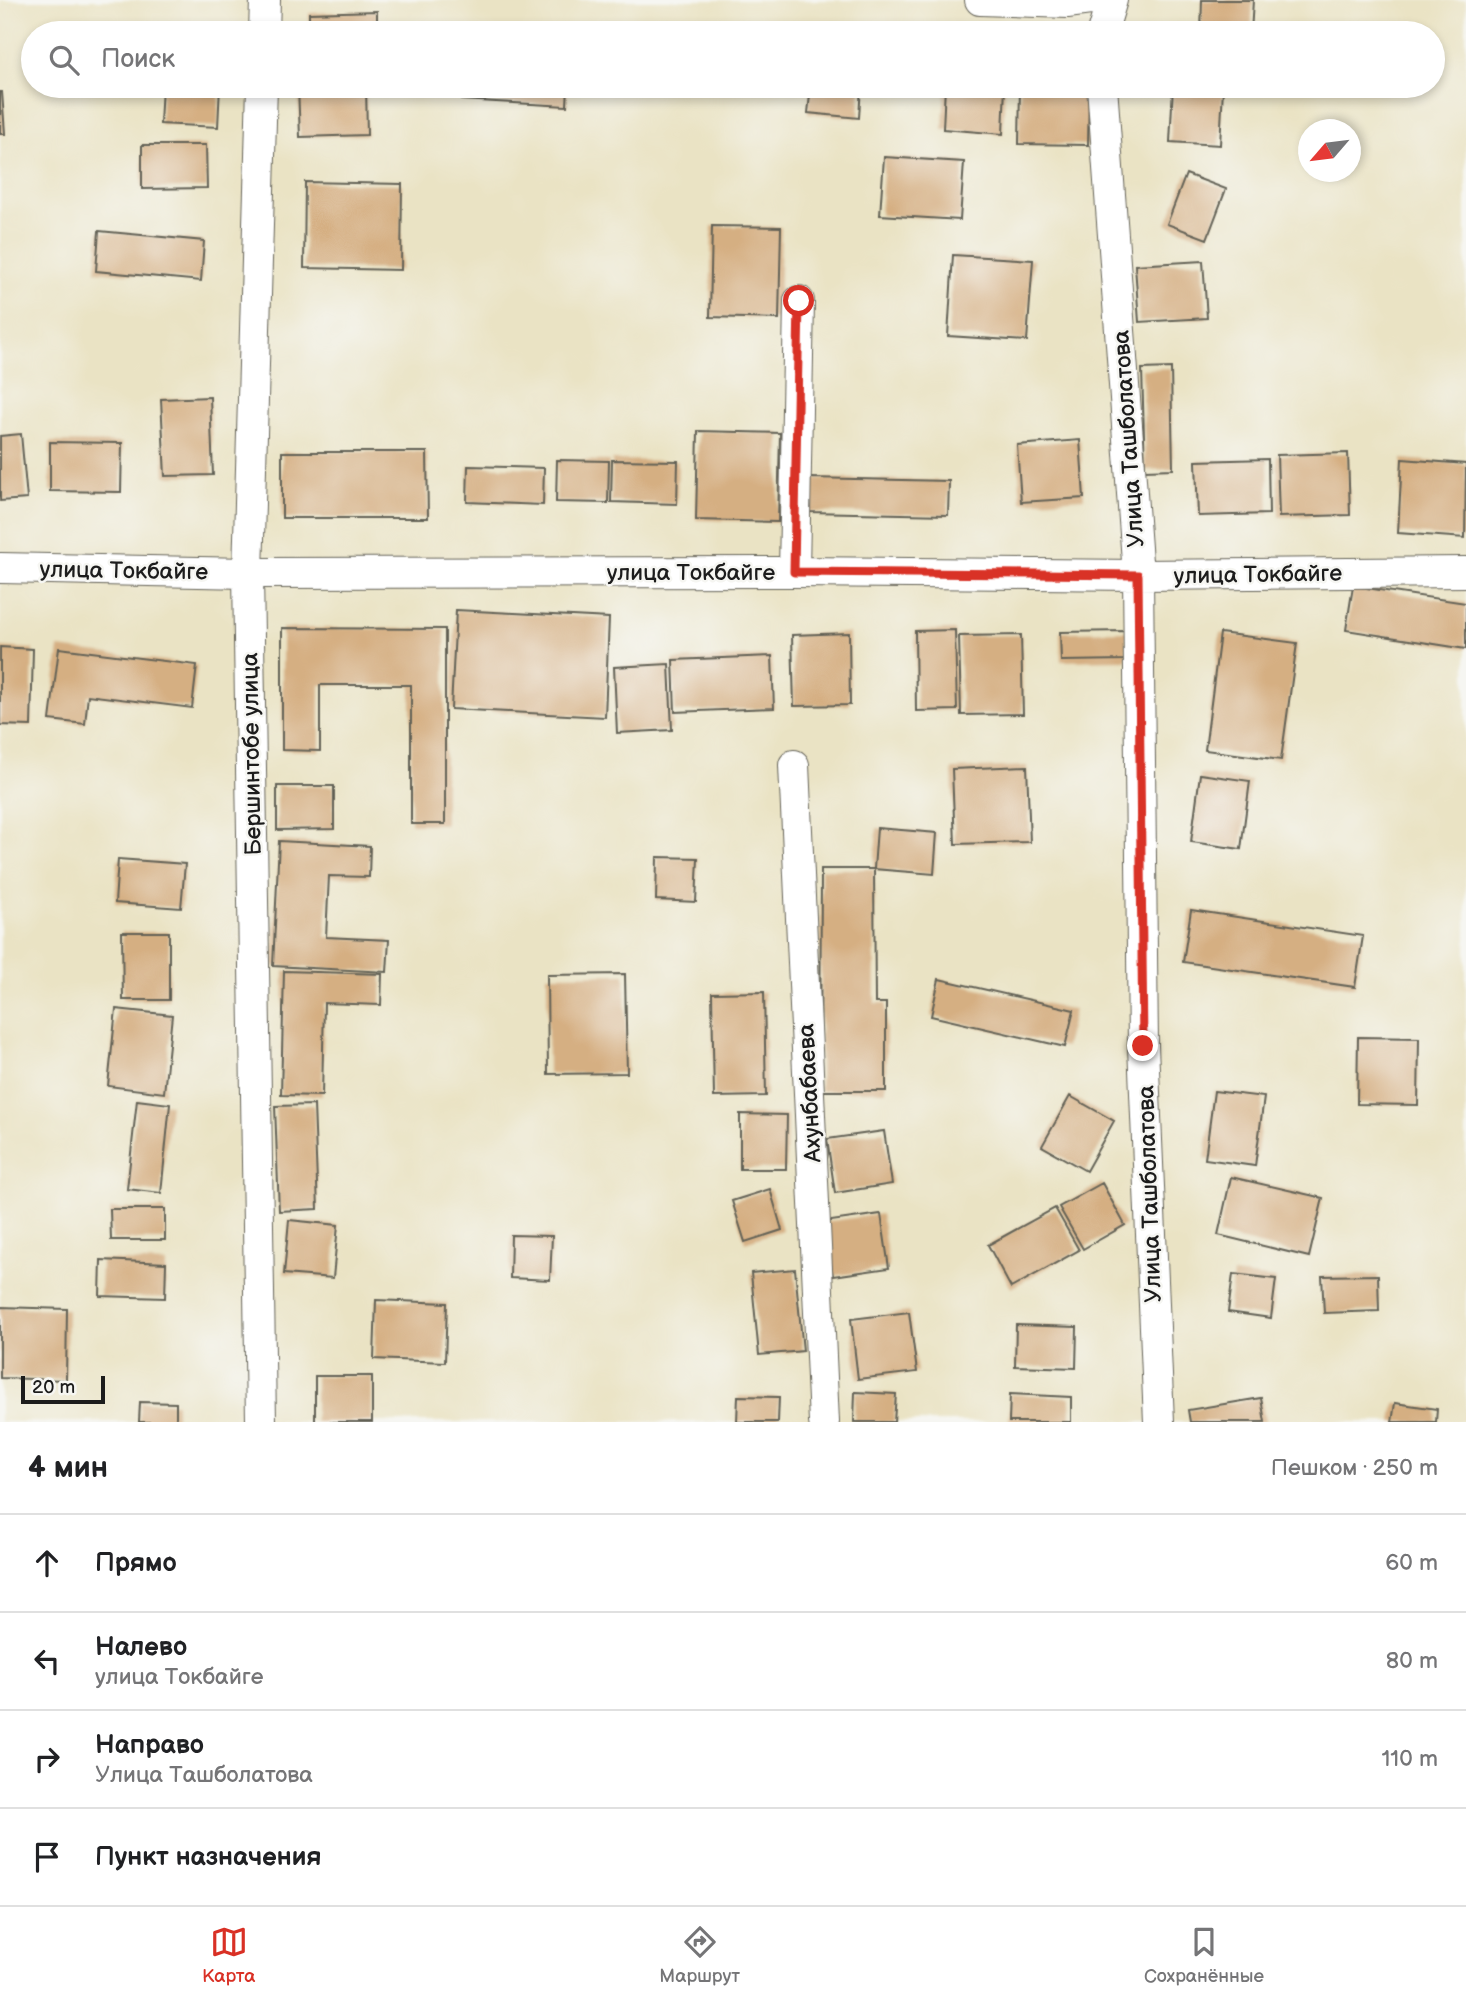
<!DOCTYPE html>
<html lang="ru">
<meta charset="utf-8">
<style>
body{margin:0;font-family:"Balsamiq Sans",sans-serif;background:#f2f2f2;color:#202124}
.compass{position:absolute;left:1298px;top:119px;width:63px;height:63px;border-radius:50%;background:#fff;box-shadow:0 4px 10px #0003;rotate:242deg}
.scale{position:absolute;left:21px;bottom:18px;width:84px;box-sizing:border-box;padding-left:7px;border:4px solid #1c1c1c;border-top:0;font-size:19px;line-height:24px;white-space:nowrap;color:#1c1c1c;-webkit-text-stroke:5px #f6f6f2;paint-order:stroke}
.stop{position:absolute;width:21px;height:21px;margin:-16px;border:5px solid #d93025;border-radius:50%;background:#fff}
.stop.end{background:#d93025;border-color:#fff;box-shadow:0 2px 7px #0008}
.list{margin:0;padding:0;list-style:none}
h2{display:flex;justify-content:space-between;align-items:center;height:91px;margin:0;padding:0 28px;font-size:30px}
h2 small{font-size:23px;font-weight:400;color:#757577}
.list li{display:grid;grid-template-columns:46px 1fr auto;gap:21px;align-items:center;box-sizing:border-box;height:98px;padding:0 28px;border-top:2px solid #e0e0e0}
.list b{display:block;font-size:26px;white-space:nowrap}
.list p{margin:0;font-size:23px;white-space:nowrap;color:#757577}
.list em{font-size:23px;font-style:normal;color:#757577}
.icon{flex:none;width:38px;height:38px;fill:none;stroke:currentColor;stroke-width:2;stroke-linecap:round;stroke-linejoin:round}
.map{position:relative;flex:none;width:1466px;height:1422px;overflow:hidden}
.search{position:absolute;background:#fff;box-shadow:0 4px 10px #0003;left:21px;right:21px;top:21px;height:77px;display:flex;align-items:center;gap:18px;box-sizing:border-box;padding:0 24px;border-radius:38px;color:#757577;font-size:26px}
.sheet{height:483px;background:#fff}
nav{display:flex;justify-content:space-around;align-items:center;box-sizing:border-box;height:98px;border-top:2px solid #e0e0e0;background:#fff;font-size:19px;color:#757577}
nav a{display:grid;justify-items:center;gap:4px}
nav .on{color:#d93025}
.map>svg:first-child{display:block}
.building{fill:#d5af82}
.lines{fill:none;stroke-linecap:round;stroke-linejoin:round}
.minor-casing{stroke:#646257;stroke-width:32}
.minor{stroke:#fff;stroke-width:30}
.route{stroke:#d93025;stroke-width:9}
.labels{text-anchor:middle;stroke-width:5;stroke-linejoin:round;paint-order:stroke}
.street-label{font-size:23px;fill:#1c1c1c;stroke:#f6f6f2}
</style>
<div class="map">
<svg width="1466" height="1422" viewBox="0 0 1466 1422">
<rect width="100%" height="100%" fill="#f6f6f2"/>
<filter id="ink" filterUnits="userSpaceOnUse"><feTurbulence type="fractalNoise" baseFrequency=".0143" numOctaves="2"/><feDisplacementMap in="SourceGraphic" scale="14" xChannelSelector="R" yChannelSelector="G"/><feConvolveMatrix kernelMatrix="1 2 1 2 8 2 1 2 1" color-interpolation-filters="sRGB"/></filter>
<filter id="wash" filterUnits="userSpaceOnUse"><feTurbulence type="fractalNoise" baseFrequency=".00686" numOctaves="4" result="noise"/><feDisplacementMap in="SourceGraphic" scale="28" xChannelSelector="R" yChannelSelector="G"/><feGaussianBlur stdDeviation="1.57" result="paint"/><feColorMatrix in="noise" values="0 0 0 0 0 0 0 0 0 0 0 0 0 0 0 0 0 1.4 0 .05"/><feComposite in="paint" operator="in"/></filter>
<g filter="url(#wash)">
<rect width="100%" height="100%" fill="#eae3c4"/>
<g id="blocks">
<path class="building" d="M1202,0h51l-2,33h-50z
M377,11v22h-68v-20z
M466,28l50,3v2h-50z
M162,86h58l-2,41 -58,-3z
M298,86h68l1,49 -67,2z
M463,86h105l-1,20 -105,-6z
M627,86h140v2h-140z
M811,86h50l-2,32 -51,-5z
M945,86h60l-2,48 -60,-5z
M1020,86h69l-1,59 -69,-1z
M1173,86l50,2 -3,57 -50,-3z
M0,92h2l3,42h-5z
M142,145h64l1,43 -65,1z
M884,157l80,5 -4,58 -80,-5z
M1186,174l40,15 -19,50 -40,-15z
M305,182l97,2 -1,86 -97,-2z
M712,226l69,1 -2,92 -69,-2z
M99,231l105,10 -3,40 -105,-10z
M953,255l80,5 -6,81 -79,-5z
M1203,261l4,57 -68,4 -4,-57z
M1171,368l2,101 -28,1 -3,-101z
M210,397l3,78 -48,1 -4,-77z
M698,431l82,2 -2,89 -82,-2z
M21,434l6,65 -27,2v-65z
M1080,440l4,58 -63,4 -4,-57z
M50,442l72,1 -1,49 -71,-1z
M282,452h145l1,66h-146z
M1348,453l2,62 -71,2 -2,-62z
M1268,459l1,55 -71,2 -2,-55z
M1402,459l64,5 -1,74 -67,-5z
M557,460l52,1 -1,42 -52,-1z
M612,460l66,1 -1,43 -66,-2z
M468,466l76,2 -1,37 -76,-3z
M808,478l141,3 -1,34 -140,-3z
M1353,586l113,17v46l-120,-19z
M456,610l153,8 -4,99 -154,-8z
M282,628l163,1v195h-34v-139h-91v66l-38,-1z
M955,630l2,80 -41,1 -1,-80z
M1127,631v29l-66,1 -1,-29z
M849,633l1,72 -56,1 -2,-71z
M1220,633l77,10 -16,117 -76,-10z
M1021,635l2,79 -62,1 -2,-79z
M0,647l33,2 -2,77 -31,-1z
M59,648l138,17 -5,43 -104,-13 -3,29 -35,-4z
M772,656l2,52 -99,4 -2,-52z
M669,664l3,66 -55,3 -3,-66z
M1027,766l3,76 -75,2 -3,-75z
M1200,774l50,7 -9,68 -50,-7z
M277,786h57v43l-57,1z
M877,828l60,5 -3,41 -60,-5z
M279,841l91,5 -1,31 -40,-1 -3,61 63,3 -2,32 -114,-6z
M657,857l41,1 -2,44 -40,-2z
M118,859l67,5 -4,44 -66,-5z
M821,869h53l1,134h11v88h-66z
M1191,910l172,26 -8,51 -172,-25z
M122,932h47v68h-46z
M284,971l98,3 -1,31 -57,-2 -2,93 -41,-1z
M625,974l2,99 -79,1 -1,-99z
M939,979l135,31 -9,37 -134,-31z
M764,992l2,104 -52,1 -2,-104z
M116,1009l56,6 -8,78 -56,-7z
M1358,1037l61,1 -1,67 -61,-1z
M1214,1091l50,6 -9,69 -50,-7z
M1070,1096l44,25 -28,50 -44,-25z
M137,1100l33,4 -9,89 -34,-4z
M314,1105l4,104 -39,2 -4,-105z
M740,1114l47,1 -1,54h-46z
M884,1131l8,53 -57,9 -8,-54z
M1231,1177l92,21 -14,59 -91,-22z
M1102,1183l23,42 -42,24 -24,-42z
M770,1189l12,41 -37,12 -13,-41z
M1055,1208l24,42 -68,38 -23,-43z
M110,1209h55v31h-54z
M881,1214l8,54 -56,8 -9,-54z
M289,1220l49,5 -5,53 -49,-4z
M511,1235l41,1 -2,44 -40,-2z
M101,1260l65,3 -1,35 -65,-2z
M795,1269l8,82 -44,4 -8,-82z
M1233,1274l43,5 -5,39 -43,-6z
M1378,1275l1,36 -55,2 -2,-37z
M376,1300l71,3 -2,59 -71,-3z
M0,1307l67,2 -1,71 -66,-2z
M909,1312l8,60 -59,7 -7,-60z
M1016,1325l61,2 -1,41 -61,-2z
M315,1376h57v46h-57z
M855,1392l41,2 -2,28h-40z
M1010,1394l61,3v25h-62z
M738,1396l41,1 -1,25h-41z
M1261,1398l4,24h-75l-2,-12z
M140,1402l36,1v19h-37z
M1395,1403l42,6 -1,13h-44z"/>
</g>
</g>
<g filter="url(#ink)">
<use href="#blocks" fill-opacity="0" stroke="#646257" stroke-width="2"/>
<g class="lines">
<g class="minor-casing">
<path id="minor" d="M980,0l89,3 23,-3
M264,33l1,-33
M1102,33l10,-33
M1102,86l36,489 5,471 16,376
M0,568l248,5 546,-1 344,3 328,-3
M794,572l5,-271
M794,765l30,657
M261,1422l-13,-849 14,-487"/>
</g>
<use href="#minor" class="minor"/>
</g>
</g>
<g class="lines" filter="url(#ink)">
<path class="route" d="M799,301l-5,271 344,3 5,471"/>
</g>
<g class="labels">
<g class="street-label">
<text transform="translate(1128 439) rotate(-94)" y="8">Улица Ташболатова</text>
<text transform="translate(124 570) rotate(1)" y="8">улица Токбайге</text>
<text x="691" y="580">улица Токбайге</text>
<text transform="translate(1258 574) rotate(-1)" y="8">улица Токбайге</text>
<text transform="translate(251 754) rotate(-91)" y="8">Бершинтобе улица</text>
<text transform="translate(809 1093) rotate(-93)" y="8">Ахунбабаева</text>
<text transform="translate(1149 1194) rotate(-92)" y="8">Улица Ташболатова</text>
</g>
</g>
</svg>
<svg class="compass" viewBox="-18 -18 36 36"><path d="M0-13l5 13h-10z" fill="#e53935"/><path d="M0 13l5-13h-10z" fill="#757577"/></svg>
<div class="scale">20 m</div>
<div class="stop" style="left:799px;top:301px"></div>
<div class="stop end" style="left:1143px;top:1046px"></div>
<div class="search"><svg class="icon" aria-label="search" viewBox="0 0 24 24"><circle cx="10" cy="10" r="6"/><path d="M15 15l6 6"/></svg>Поиск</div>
</div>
<section class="sheet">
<h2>4 мин<small>Пешком · 250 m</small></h2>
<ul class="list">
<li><svg class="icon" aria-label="ahead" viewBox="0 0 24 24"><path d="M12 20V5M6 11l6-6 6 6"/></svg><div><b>Прямо</b></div><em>60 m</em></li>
<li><svg class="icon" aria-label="left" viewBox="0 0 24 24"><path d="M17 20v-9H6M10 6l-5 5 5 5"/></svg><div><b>Налево</b><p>улица Токбайге</p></div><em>80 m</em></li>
<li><svg class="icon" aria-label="right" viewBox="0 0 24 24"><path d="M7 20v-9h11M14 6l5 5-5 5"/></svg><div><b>Направо</b><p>Улица Ташболатова</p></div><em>110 m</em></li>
<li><svg class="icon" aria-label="arrive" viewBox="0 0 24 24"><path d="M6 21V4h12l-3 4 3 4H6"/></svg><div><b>Пункт назначения</b></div></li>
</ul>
</section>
<nav>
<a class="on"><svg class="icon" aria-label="map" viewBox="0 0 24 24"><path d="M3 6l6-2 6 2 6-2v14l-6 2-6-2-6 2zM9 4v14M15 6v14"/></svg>Карта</a>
<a><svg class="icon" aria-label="directions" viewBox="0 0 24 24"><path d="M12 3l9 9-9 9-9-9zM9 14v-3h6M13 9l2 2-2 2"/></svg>Маршрут</a>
<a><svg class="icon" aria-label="saved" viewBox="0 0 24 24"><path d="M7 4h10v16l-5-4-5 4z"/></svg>Сохранённые</a>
</nav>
